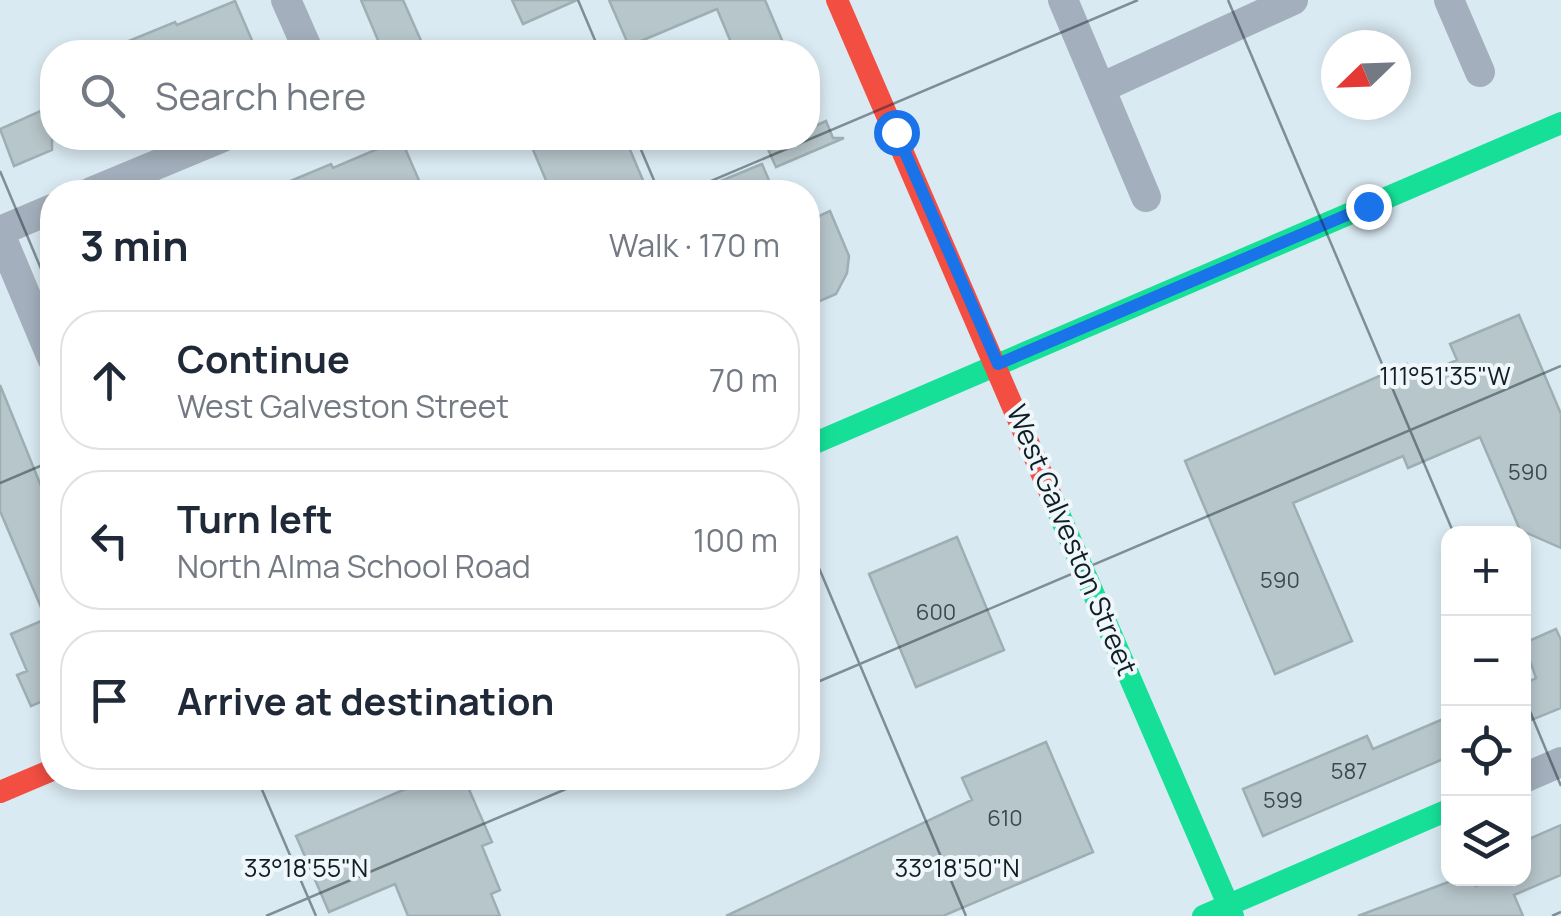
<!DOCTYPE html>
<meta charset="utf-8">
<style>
body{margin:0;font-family:Manrope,sans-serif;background:#f2f2f3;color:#1f2937}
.controls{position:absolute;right:30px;bottom:30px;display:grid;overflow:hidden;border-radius:20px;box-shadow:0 5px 15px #0003}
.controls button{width:90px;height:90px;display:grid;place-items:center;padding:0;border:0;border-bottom:2px solid #e0e1e3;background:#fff;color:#1f2937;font:50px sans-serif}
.compass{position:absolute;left:1321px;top:30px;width:90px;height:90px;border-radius:50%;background:#fff;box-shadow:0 5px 15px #0003;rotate:247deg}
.stop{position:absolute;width:30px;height:30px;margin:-22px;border:8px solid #1a73e8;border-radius:50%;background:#fff}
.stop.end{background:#1a73e8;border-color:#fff;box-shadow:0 2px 10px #0008}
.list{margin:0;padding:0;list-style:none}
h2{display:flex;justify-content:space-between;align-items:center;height:130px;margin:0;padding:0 40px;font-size:42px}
h2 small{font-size:32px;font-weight:400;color:#747a83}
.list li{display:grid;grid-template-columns:65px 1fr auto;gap:30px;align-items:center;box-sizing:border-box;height:140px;margin:0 20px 20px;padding:0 20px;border:2px solid #e0e1e3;border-radius:40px}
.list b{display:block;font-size:38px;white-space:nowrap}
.list p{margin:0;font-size:32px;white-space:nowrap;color:#747a83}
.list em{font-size:32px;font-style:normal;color:#747a83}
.icon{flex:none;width:55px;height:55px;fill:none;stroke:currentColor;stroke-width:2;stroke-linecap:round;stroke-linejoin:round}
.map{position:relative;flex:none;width:1561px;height:916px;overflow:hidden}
.search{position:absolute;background:#fff;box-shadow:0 5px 15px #0003;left:40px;top:40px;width:780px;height:110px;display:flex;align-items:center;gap:25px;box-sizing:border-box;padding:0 35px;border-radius:40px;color:#747a83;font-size:38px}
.panel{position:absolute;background:#fff;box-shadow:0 5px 15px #0003;left:40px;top:180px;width:780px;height:610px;border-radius:40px}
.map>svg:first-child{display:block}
.building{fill:#b7c6cb;stroke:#9eaeb2;stroke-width:2.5}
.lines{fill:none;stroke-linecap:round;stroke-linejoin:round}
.street{stroke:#a3afbc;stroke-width:30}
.fast{stroke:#16e098;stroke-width:22}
.jam{stroke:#f24e42;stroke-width:22}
.route{stroke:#1a73e8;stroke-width:12}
.ticks{fill:none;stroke:#101f25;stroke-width:2.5;stroke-opacity:0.45}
.labels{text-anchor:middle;stroke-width:8;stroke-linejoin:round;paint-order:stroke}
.number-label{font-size:22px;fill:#3a494e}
.street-label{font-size:28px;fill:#101f25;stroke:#eff7fb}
.ticks-label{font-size:25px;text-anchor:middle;fill:#101f25;stroke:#eff7fb;stroke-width:8;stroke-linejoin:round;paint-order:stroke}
</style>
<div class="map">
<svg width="1561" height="916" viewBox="0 0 1561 916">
<rect width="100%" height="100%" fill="#daeaf2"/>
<path class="building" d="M361,0h42l23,52h-43z
M512,0h65l-54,24z
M609,0h156l22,52h-52l-18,-43 -88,37z
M235,1l22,51h-155l73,-30 2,3z
M52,106v44l-38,16 -14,-37z
M826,121l7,17h11l-68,29 -9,-20 7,-3 -3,-6h37v-9z
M528,138h97l23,54h-97z
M401,139l23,53h-160l67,-28 2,4z
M762,164l12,28h-80z
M830,211l19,45 -2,17 -11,21 -28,12v-85z
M1519,315l42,99v134l-41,-18 -40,-93 -72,31 -5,-12 -110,47 59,138 -77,33 -90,-213 222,-97 7,15 43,-19 -7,-16z
M0,385l52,128v184l-21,9 -14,-31 10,-4 -16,-37 35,-15 -46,-108z
M957,537l47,113 -88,37 -47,-113z
M1556,629l5,11v68l-37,15v-39l12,-6 -12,-35z
M1448,717v40l-185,79 -20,-47 124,-53 6,13z
M1046,742l47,110 -150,64h-217l246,-116 -10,-22z
M431,778h33l28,64 -10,4 18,44 -9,4 9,22h-92l-13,-32 -66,28 -33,-76z
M1561,825v50l-47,20 9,21h-165l101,-38h14l3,8 18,-8h30v-37z"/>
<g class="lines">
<path class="street" d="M286,0l23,52
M1063,0l83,197
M1449,0l31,72
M1103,87l190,-87
M91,192l130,-54
M0,231l52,-22
M0,234l52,124
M1524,778l37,-16"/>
<path class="fast" d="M808,446l753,-323
M1053,500l180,416
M1203,916l245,-106"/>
<path class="jam" d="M837,0l216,500
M0,792l52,-22"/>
</g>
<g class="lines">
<path class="route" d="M896,132l102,232 370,-158"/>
</g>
<path class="ticks" d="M578,0l22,52M1228,0l226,534M636,138l23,54M0,171l52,124M685,192l453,-192M0,483l52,-22M808,542l158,374M808,686l753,-320M1524,697l37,89M257,778l59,138M266,916l326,-138M1552,916l9,-4"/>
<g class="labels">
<g class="number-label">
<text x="1528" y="480">590</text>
<text x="1280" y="588">590</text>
<text x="936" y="620">600</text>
<text x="1349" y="779">587</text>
<text x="1283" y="808">599</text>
<text x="1005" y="826">610</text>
</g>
<g class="street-label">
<text transform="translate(1072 540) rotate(67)" y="10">West Galveston Street</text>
</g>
</g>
<g class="ticks-label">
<text x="1445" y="385">111°51'35"W</text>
<text x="306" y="877">33°18'55"N</text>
<text x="957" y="877">33°18'50"N</text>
</g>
</svg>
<div class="controls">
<button>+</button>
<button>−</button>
<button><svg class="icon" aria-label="locate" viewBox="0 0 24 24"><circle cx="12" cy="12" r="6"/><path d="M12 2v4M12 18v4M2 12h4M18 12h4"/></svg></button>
<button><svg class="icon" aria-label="layers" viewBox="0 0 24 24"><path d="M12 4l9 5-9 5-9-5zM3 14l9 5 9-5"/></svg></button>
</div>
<svg class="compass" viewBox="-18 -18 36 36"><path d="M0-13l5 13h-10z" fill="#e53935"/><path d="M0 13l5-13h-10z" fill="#747a83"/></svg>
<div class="stop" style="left:896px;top:132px"></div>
<div class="stop end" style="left:1368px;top:206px"></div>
<div class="search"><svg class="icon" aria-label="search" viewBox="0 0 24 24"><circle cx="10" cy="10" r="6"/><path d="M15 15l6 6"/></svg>Search here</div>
<section class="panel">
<h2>3 min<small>Walk · 170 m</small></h2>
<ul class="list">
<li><svg class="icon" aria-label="ahead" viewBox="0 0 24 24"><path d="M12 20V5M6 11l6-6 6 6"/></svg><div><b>Continue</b><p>West Galveston Street</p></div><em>70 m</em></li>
<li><svg class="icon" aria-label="left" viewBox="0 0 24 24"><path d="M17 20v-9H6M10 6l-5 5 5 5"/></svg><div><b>Turn left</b><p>North Alma School Road</p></div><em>100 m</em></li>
<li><svg class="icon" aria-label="arrive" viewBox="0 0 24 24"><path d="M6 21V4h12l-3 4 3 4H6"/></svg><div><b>Arrive at destination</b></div></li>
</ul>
</section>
</div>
